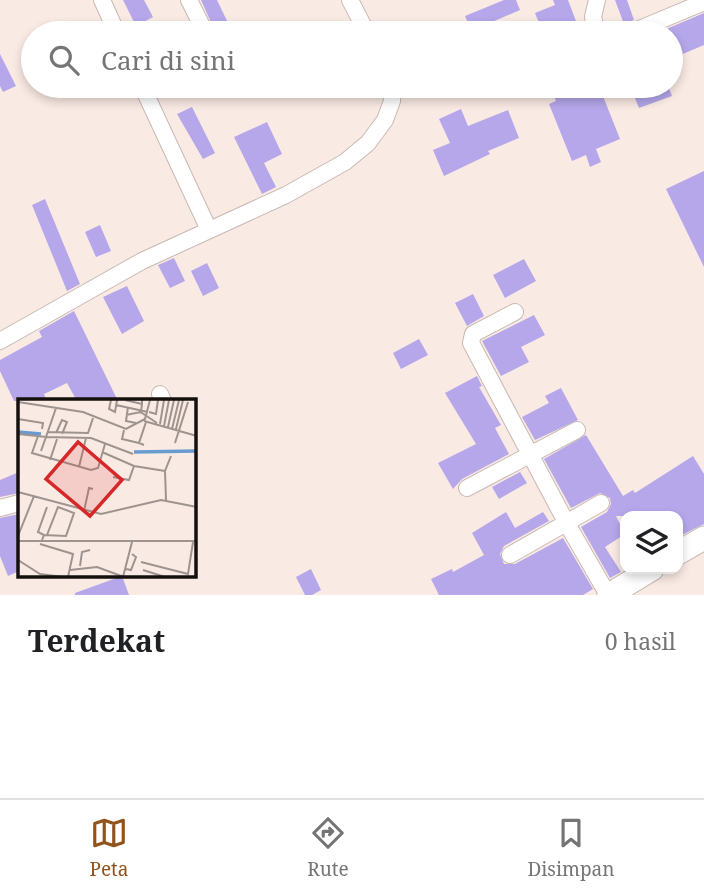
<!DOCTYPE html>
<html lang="id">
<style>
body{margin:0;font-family:"Noto Serif",serif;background:#f2f2f2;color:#202124}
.controls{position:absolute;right:21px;bottom:21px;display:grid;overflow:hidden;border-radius:14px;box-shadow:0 4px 10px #0003}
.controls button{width:63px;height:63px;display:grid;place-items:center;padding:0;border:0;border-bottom:2px solid #e0e0e0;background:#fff;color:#202124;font:35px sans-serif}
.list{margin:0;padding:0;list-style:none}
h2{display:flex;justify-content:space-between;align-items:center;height:91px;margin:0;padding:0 28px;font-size:30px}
h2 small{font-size:23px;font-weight:400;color:#757577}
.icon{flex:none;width:38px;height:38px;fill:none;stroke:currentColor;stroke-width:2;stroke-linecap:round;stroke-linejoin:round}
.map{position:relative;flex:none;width:704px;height:595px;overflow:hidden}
.search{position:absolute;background:#fff;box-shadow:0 4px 10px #0003;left:21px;right:21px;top:21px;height:77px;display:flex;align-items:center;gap:18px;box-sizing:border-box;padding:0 24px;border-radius:38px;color:#757577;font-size:26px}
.sheet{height:203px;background:#fff}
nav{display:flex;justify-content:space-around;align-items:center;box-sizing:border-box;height:98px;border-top:2px solid #e0e0e0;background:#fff;font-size:19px;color:#757577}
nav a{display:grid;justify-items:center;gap:4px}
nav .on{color:#92521c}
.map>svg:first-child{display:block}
.building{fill:#b5a7ea}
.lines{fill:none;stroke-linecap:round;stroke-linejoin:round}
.street-casing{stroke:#c8b9b3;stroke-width:18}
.secondary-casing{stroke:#c8b9b3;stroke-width:25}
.street{stroke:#fff;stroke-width:16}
.secondary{stroke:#fff;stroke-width:23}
.inset-river{fill:none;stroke:#689bcf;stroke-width:3.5}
.inset-road{fill:none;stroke:#9e938e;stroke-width:2}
.view{fill:#d62828;fill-opacity:0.15;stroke:#d62828;stroke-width:3.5}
.inset-edge{fill:none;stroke:#15100e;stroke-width:3.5}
</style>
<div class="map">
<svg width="704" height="595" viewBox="0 0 704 595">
<rect width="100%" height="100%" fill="#faeae4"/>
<path class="building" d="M123,0h21l9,17 -17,9z
M201,0h16l11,23 -14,6z
M504,0h12l4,10 -49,21 -6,-15z
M553,0h15l11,29 6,-2 1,6h-43l-8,-20 20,-8z
M615,0h12l7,20 -10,4z
M704,13v32l-33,14v-26h-14z
M0,54l16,32 -13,6 -3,-6z
M550,86h49l21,53 -24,10 5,13 -11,5 -4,-12 -14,6 -23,-57 7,-3z
M630,86h38l4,10 -33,12z
M192,107l23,46 -12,6 -26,-45z
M461,109l7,17 40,-16 11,28 -31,13 2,3 -46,22 -11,-26 17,-7 -11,-24z
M267,122l15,32 -18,9 12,24 -14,7 -28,-57z
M704,171v96l-38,-78z
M45,199l35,85 -13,7 -35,-86z
M100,225l11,26 -15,6 -11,-25z
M174,258l11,23 -15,7 -12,-23z
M524,259l12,22 -31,17 -12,-23z
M207,263l12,25 -16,8 -12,-25z
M127,286l17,35 -22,13 -19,-37z
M473,294l11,22 -17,10 -12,-23z
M74,311l44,90h-41l-10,-18 -23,11 3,7h-33l-14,-30v-11l42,-23 -3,-6z
M534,315l11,20 -24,12 8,15 -28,14 -19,-35z
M419,339l9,16 -27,14 -8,-16z
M477,376l5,10 -3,1 22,38 -6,3 14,26 -47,25 -9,10 -15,-26 38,-19 -31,-51z
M561,388l17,32 -43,20 -13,-23 27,-14 -4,-7z
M586,435l37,61 10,-6 2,3 58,-37 11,18v50l-26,13v-21h-62l9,18 -20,13 16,25 -11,6 -29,-51 26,-15 4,-8 -1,-6 -10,-5 -29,15 -27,-49z
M19,472v21l-19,4v-17z
M520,472l7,11 -28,16 -7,-12z
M506,512l9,16 28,-16 6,9 -45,25 -4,8 4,10h11l48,-26 30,51 -10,6h-144l-8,-16 21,-10 1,3 31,-17 -12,-22z
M19,514v57l-11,5 -8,-20v-38z
M311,569l10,21 -9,5h-7l-9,-18z
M122,576l7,19h-54v-2z"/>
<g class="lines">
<g class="street-casing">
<path id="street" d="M102,0l15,33
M189,0l15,30
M350,0l17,33
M597,0l-4,17 4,16
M630,33l74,-31
M142,86l67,144
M515,312l-42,22 -2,9 95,179 42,73
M0,341l142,-80 144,-66 59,-33 23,-19 17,-23 7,-19 1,-15
M160,394l3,7
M467,488l110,-58
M0,508l19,-5
M510,555l91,-52"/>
</g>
<g class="secondary-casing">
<path id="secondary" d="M678,553l26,-15
M609,595l43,-26"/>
</g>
<use href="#street" class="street"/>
<use href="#secondary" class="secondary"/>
</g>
<g transform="translate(18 399)">
<rect width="178" height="178" fill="#faeae4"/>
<path class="inset-river" d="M0,33l23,2M116,53l63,-1"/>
<path class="inset-road" d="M93,1l-2,9 6,3 2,-12M107,1l17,4v-4M0,3l65,10 43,17 19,-10 5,-19M98,6l32,7M110,8l-2,14 10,2M121,12l18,12M131,13l7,2 2,-14M108,16l15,-3 1,-8M0,20l25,4 -1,6M126,22l53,15M142,25l4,-24M146,27l5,-26M150,28l6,-27M154,30l7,-29M158,30l7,-29M106,31l-2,9 17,4M30,33l40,1 5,-15M38,34l6,-13 5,2 -5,12M0,35l28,3 10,-29M20,37l-6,17 59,17 7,-2 7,-24M157,44l13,-41M126,46l-5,-2 7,-21M23,52l5,-14 45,1 42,16M84,53l32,14 31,5M32,61l7,-21M61,68l7,-29M95,78l16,3 5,-14M0,93l83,22 60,-14 36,7M148,101l-1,-29 6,-15M66,112l5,-23 4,1M26,136l-6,-3 9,-25M0,137l16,-40M24,141l2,-5 22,1 8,-23 -16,-6 -11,28M0,142h179M22,145l33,10 -5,23M0,161l22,14 23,3M123,163l47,12 5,-32M62,167l2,-14 8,-2M108,170l5,1 5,-13 -4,-3M52,171l27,-3 27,10M125,171l22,7M105,178l9,-35"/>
<path class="view" d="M60,43l44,38 -32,36 -44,-37z"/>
<rect width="178" height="178" class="inset-edge"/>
</g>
</svg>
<div class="controls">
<button><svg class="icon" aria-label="layers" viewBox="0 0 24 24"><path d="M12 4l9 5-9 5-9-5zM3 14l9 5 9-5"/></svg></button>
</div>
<div class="search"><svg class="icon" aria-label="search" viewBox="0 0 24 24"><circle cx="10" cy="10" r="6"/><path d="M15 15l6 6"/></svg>Cari di sini</div>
</div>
<section class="sheet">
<h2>Terdekat<small>0 hasil</small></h2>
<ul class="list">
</ul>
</section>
<nav>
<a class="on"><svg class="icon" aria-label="map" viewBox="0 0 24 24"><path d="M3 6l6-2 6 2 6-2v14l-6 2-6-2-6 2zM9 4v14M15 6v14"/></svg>Peta</a>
<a><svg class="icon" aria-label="directions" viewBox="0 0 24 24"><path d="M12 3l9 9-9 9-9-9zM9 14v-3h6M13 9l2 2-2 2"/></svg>Rute</a>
<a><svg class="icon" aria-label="saved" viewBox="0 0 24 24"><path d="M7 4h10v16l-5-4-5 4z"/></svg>Disimpan</a>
</nav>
